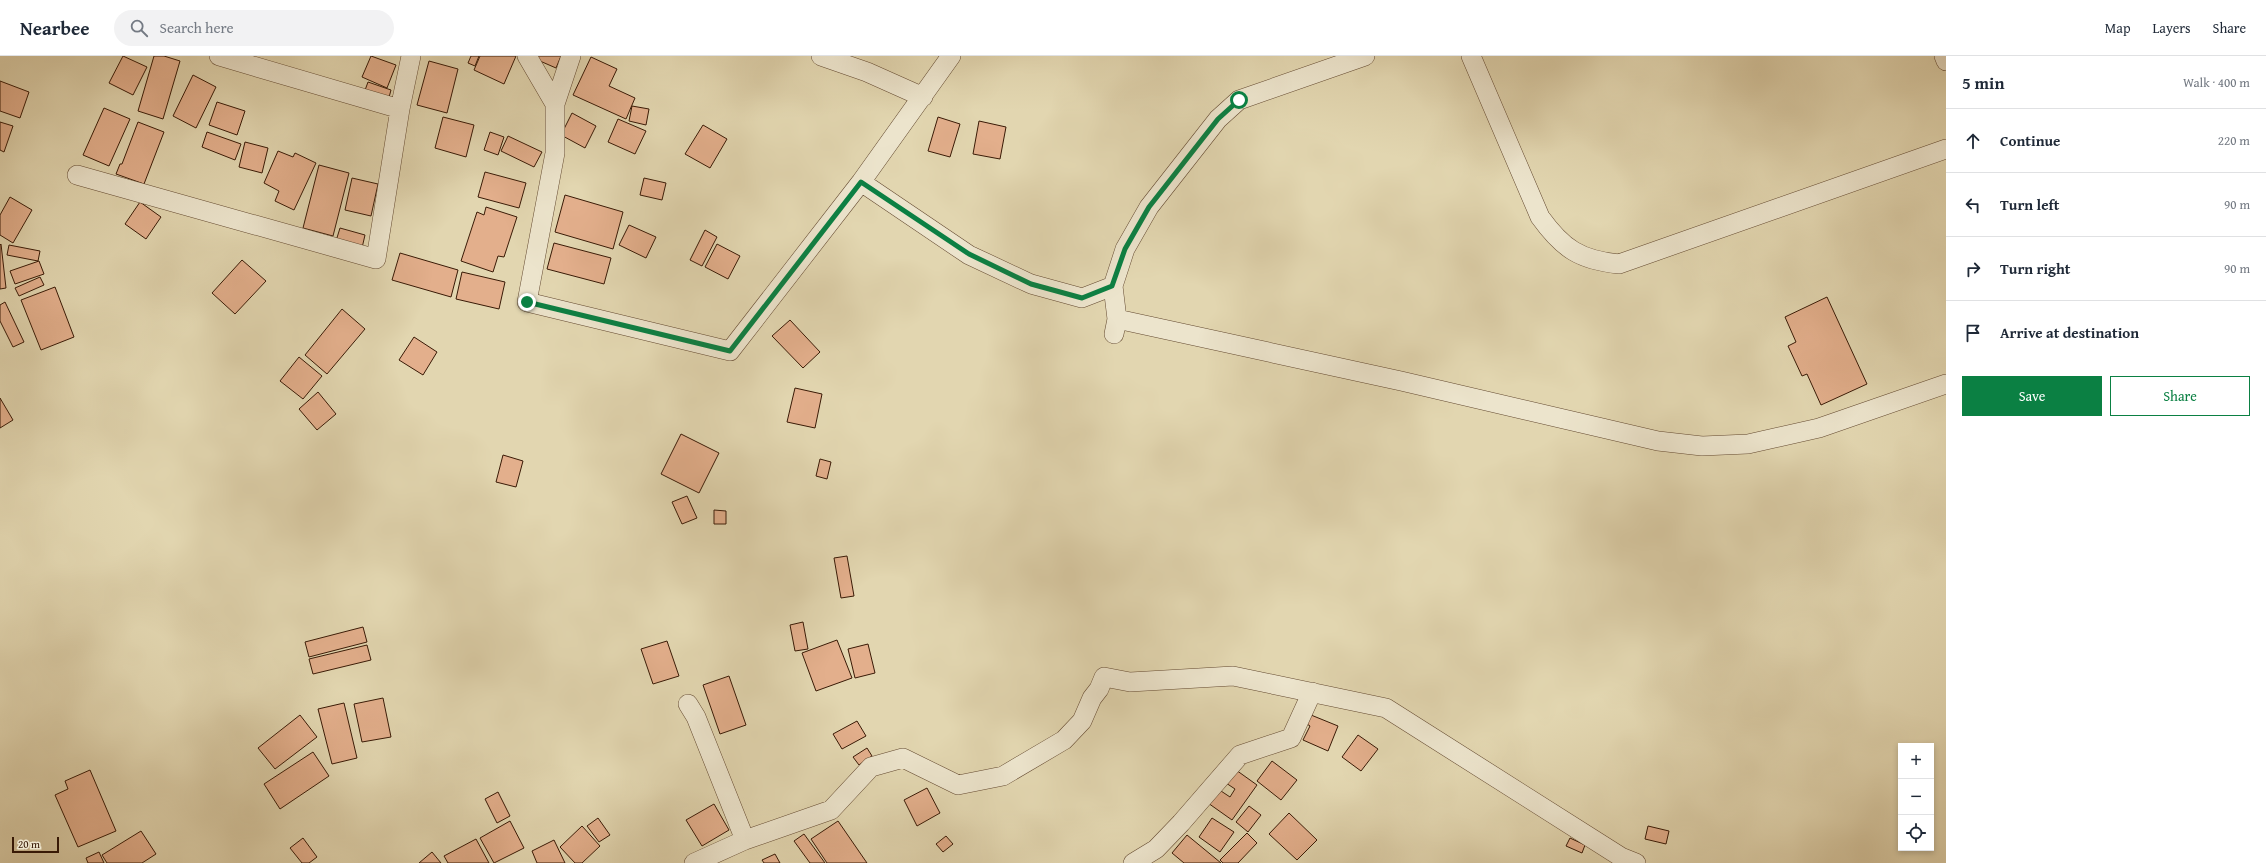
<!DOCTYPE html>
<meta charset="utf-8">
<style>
body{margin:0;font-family:"Gentium Book Plus",serif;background:#f2f2f3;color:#1f2937}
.controls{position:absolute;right:12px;bottom:12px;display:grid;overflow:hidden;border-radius:0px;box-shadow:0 2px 6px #0003}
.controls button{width:36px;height:36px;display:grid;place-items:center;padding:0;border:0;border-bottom:1px solid #e0e1e3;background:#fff;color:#1f2937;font:20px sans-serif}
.scale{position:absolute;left:12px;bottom:10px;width:47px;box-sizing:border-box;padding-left:4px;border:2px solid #391a06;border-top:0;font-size:11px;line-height:14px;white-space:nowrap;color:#391a06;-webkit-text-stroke:3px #ece4cc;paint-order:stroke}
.stop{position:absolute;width:12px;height:12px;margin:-9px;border:3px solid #0b8043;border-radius:50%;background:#fff}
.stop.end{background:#0b8043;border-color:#fff;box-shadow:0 1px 4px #0008}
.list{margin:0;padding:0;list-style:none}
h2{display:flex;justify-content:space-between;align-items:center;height:52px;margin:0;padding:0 16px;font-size:17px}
h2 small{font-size:13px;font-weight:400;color:#747a83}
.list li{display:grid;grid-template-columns:26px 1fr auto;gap:12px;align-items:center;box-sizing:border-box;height:64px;padding:0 16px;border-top:1px solid #e0e1e3}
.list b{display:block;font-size:15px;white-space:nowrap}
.list em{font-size:13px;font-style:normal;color:#747a83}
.actions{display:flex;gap:8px;padding:12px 16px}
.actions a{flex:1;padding:9px 0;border:1px solid #0b8043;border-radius:0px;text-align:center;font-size:14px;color:#0b8043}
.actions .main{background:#0b8043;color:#fff}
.icon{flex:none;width:22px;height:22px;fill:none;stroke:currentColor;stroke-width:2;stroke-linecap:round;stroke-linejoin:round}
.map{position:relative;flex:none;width:1946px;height:807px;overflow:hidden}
header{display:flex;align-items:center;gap:24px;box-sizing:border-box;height:56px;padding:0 20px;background:#fff;border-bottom:1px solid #e0e1e3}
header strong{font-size:19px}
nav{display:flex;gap:22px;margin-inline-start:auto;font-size:14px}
.search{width:280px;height:36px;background:#f2f2f3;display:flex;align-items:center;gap:10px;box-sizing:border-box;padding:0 14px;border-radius:22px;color:#747a83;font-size:15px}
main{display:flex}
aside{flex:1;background:#fff}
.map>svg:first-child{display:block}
.building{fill:#e3af8c;stroke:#391a06}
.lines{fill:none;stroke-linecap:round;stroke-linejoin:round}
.street-casing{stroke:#634930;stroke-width:20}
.street{stroke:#ece4cc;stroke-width:19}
.route{stroke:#0b8043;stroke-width:5}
</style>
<header>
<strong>Nearbee</strong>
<div class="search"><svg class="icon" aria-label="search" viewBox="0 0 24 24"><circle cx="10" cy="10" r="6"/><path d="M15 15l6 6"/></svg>Search here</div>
<nav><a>Map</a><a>Layers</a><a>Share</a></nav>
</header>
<main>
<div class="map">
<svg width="1946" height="807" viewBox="0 0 1946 807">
<rect width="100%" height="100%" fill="#e2d6b0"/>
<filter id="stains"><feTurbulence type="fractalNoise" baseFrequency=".005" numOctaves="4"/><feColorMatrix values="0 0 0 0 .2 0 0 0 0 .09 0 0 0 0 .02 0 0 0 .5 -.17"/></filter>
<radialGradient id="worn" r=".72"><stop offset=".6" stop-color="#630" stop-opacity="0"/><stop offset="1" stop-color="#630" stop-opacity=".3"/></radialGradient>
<path class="building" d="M123,0l24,11 -14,28 -24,-12z
M154,0h10l16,5 -17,58 -25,-8z
M371,0l25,9 -9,23 -25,-11z
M471,0h8l-4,10 -7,-3z
M480,0h36l-12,28 -30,-14z
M534,0h27l-5,12 -23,-10z
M591,1l26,12 -8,17 26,12 -9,21 -53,-24z
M429,5l29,8 -11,44 -30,-8z
M193,19l23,12 -20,41 -23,-12z
M0,25l29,11 -9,26 -20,-7z
M368,26l23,8 -3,11 -24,-8z
M217,46l28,9 -8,24 -28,-10z
M632,50l17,3 -3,16 -17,-4z
M104,52l26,11 -21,47 -26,-11z
M572,57l24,13 -11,22 -24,-13z
M443,61l31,8 -8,32 -31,-9z
M938,61l22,7 -10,33 -22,-6z
M618,63l28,12 -11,23 -27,-12z
M979,65l27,6 -6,32 -27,-5z
M0,66l13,4 -9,26 -4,-2z
M138,66l26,10 -20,52 -28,-10 4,-10h2z
M703,69l24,14 -17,29 -25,-14z
M207,76l34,12 -6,16 -33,-13z
M490,76l14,5 -6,18 -14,-5z
M508,80l34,16 -8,15 -33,-16z
M245,86l23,6 -6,25 -23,-6z
M278,95l15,6 2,-4 21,10 -22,47 -19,-9 4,-10 -15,-8z
M319,109l30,8 -16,63 -30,-8z
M485,116l41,11 -7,25 -41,-11z
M352,122l26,6 -7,32 -26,-6z
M644,122l22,5 -4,17 -22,-5z
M565,139l58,17 -10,37 -58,-17z
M10,141l22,13 -19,33 -13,-8v-20z
M140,146l21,15 -15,22 -21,-15z
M486,151l31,10 -13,40 -6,-1 -5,16 -32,-11 16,-49 7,3z
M629,169l27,12 -10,21 -27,-13z
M340,172l25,7 -3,13 -26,-7z
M705,174l12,7 -15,29 -12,-6z
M554,187l57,15 -7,26 -57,-15z
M1,188l5,44 -6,1v-44z
M717,188l23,12 -12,23 -23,-12z
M9,189l31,6 -2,10 -31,-6z
M400,197l58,17 -7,27 -59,-17z
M242,204l24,21 -31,33 -23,-21z
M39,205l5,13 -29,10 -5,-13z
M462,216l43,10 -6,27 -43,-10z
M40,221l4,8 -25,11 -4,-8z
M55,231l19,50 -33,13 -20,-50z
M1827,241l40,87 -46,21 -14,-31 -5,2 -14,-30 8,-4 -11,-25z
M5,246l19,40 -11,5 -13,-26v-16z
M342,253l23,20 -38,45 -22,-19z
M790,264l30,32 -17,16 -31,-32z
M414,281l23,15 -14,23 -24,-15z
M299,301l23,19 -19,23 -23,-18z
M795,332l27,6 -7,34 -28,-6z
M318,336l18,22 -19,16 -18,-21z
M0,342l13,22 -13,8z
M681,378l38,19 -20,40 -38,-19z
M503,399l20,6 -7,26 -20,-5z
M820,403l11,3 -4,17 -11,-3z
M687,440l10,22 -15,6 -10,-22z
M714,454l12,1v13h-12z
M847,500l7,40 -13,2 -7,-40z
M803,566l5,27 -13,2 -5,-26z
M363,571l4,15 -58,15 -4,-15z
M837,584l15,38 -36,13 -14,-38z
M667,585l12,35 -26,8 -12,-35z
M868,588l7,29 -20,5 -7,-29z
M367,589l4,15 -58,14 -4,-15z
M729,620l17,49 -26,9 -17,-49z
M383,642l8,39 -29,5 -8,-38z
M344,647l13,55 -25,6 -14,-55z
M300,659l17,22 -42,32 -17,-21z
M1311,659l27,11 -10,25 -25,-11 7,-14 -3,-2z
M857,665l9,15 -24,13 -9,-15z
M1358,679l20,14 -17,22 -19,-14z
M867,692l5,8 -13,9 -6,-8z
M313,696l16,24 -49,33 -16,-25z
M1272,705l25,19 -16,20 -24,-19z
M90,714l26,61 -38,16 -23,-52 13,-6 -3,-8z
M1236,714l21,15 -25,35 -24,-17 10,-14 12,8 5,-8 -9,-6z
M927,732l13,25 -23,13 -13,-26z
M498,736l12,24 -13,7 -12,-24z
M714,748l15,26 -27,16 -16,-26z
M1249,750l12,9 -13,17 -12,-10z
M1289,757l28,27 -20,20 -28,-26z
M598,762l12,17 -11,7 -12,-16z
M1212,762l22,14 -14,20 -21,-15z
M510,765l14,27 -30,15 -14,-25z
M838,765l29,42h-40l-16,-24z
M582,770l18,20 -18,17h-7l-15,-16z
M1648,770l21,5 -3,13 -21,-5z
M141,775l15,23 -14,9h-35l-5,-8z
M1247,777l10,10 -19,20h-15l-3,-3z
M804,778l21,29h-15l-16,-22z
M1187,779l34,28h-37l-12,-10z
M946,780l7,8 -10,8 -7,-8z
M303,782l14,19 -8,6h-7l-12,-15z
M1570,782l15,7 -3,8 -16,-7z
M476,783l13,24h-41l-4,-7z
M554,784l11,23h-28l-5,-12z
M99,796l5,11h-16l-2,-5z
M432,796l9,11h-22z
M775,798l5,9h-16l-2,-3z"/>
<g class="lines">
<g class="street-casing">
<path id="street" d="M219,0l181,53
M527,0l28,48v49l-28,149 203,49 131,-169 90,-126
M821,0l46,16 56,25
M1471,0l69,161c23,32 40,43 79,47l327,-115
M1944,0l2,5
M555,48l16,-48
M77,119l299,84 24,-150 11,-53
M861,126l108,73 62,29 51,14 31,-12
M1117,263l284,62 257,60 44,5 46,-2 71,-16 127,-44
M1114,278l3,-15 -4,-33 12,-37 24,-42 69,-88 21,-19 126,-44
M688,648l8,13 49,123
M694,807l51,-23 86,-30 40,-43 32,-9 55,27 45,-9 61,-36 18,-19 10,-23 7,-9 5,-12 26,5 103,-6 153,32 235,149 15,6
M1133,807l23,-14 25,-26 59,-68 51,-17 21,-46"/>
</g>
<use href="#street" class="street"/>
</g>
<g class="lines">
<path class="route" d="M527,246l203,49 131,-169 108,72 62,30 51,14 30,-12 13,-37 24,-42 69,-88 21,-19"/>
</g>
<rect width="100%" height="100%" filter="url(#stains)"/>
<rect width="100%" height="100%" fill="url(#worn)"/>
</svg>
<div class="controls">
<button>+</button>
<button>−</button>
<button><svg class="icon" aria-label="locate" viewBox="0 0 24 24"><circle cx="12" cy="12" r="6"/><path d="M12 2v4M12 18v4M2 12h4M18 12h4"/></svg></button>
</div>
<div class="scale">20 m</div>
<div class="stop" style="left:1239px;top:44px"></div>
<div class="stop end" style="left:527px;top:246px"></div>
</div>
<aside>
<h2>5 min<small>Walk · 400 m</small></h2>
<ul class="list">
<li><svg class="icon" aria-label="ahead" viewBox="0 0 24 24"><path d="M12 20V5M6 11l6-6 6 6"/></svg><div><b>Continue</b></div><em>220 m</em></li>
<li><svg class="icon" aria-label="left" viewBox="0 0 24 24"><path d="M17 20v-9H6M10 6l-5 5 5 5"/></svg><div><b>Turn left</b></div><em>90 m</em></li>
<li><svg class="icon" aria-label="right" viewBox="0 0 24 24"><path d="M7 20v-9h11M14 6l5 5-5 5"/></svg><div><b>Turn right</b></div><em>90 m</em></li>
<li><svg class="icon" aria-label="arrive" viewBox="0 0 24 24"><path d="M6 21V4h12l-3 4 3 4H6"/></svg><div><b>Arrive at destination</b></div></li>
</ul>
<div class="actions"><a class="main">Save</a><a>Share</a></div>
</aside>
</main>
